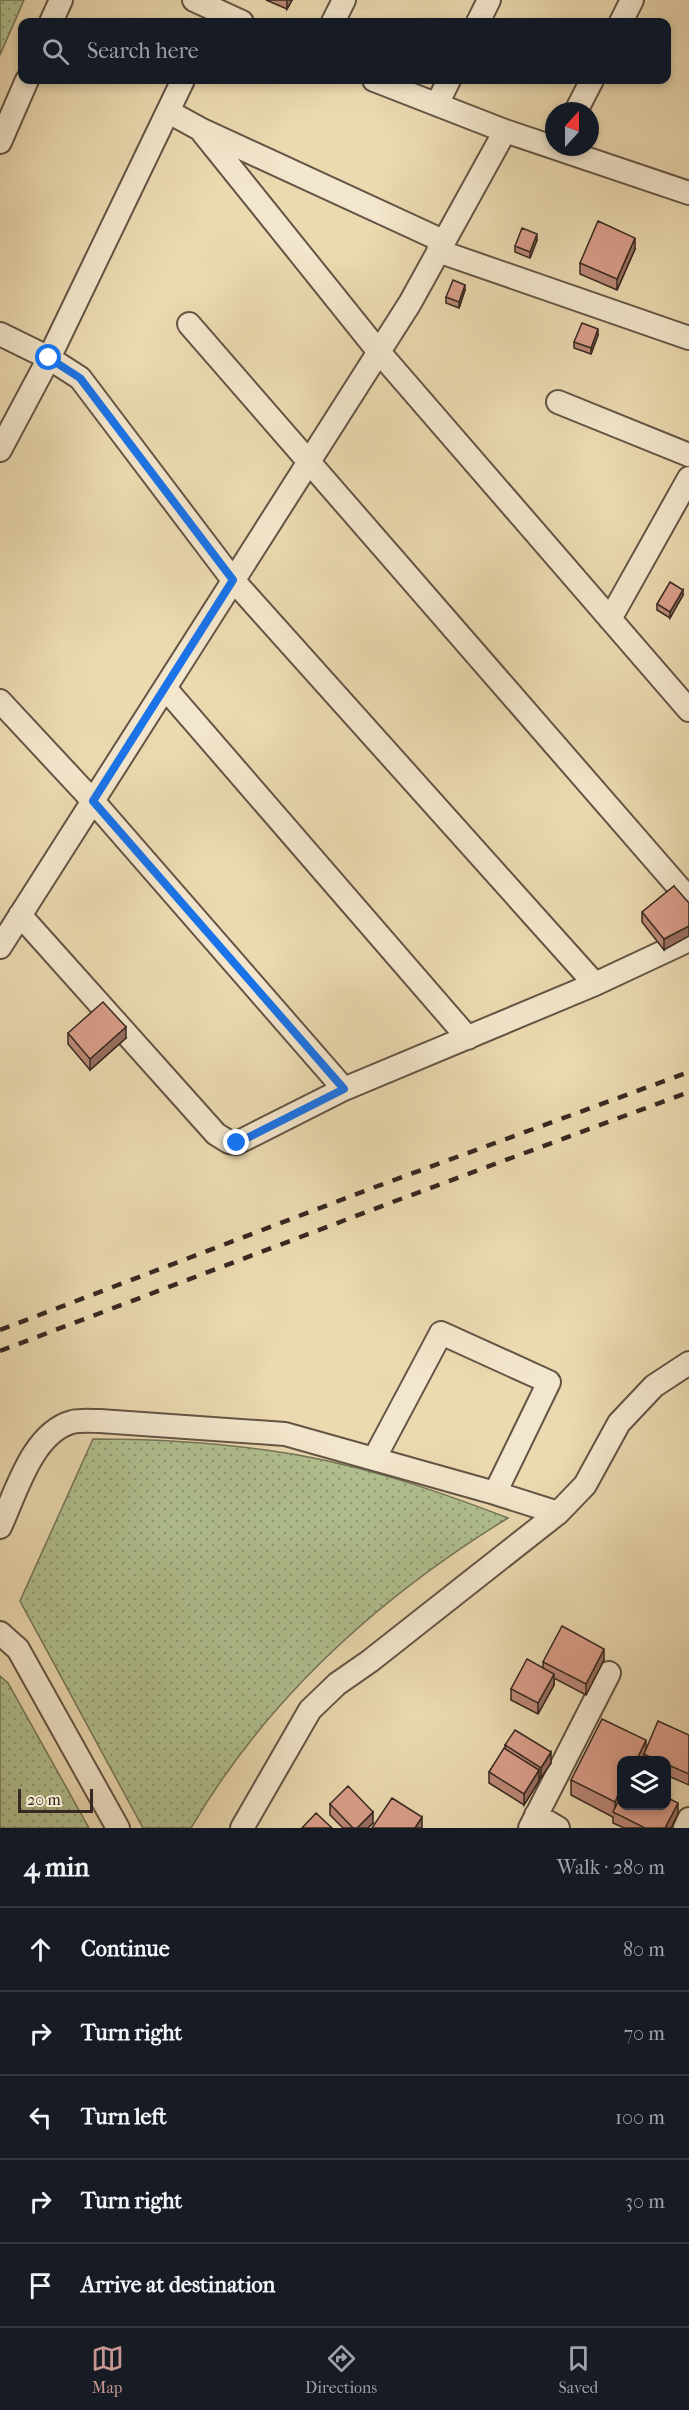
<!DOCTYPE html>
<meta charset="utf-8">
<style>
body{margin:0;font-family:"IM FELL French Canon",serif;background:#242831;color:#f1f3f6}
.controls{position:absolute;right:18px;bottom:18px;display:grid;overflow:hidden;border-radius:12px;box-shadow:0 3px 9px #0003}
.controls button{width:54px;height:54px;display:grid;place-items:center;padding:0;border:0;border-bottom:2px solid #363941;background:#171b24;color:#f1f3f6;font:30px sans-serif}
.compass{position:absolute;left:545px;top:102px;width:54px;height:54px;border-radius:50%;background:#171b24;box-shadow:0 3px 9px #0003;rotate:21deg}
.scale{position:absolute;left:18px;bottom:15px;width:75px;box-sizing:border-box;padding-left:6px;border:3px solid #372821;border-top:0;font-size:16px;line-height:21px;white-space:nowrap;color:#372821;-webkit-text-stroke:4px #f2e6cc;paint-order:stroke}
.stop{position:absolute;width:18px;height:18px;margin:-14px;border:4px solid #1a73e8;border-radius:50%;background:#fff}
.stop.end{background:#1a73e8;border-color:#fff;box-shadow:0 2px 6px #0008}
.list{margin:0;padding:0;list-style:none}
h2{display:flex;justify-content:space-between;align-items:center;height:78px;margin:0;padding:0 24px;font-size:26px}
h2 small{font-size:20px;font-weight:400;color:#9ea1a6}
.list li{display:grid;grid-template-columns:39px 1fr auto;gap:18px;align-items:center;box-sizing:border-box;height:84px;padding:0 24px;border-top:2px solid #363941}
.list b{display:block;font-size:22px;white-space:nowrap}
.list em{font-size:20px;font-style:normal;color:#9ea1a6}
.icon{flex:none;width:33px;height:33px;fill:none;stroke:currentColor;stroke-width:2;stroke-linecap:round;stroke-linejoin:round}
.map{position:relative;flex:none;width:689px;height:1828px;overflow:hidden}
.search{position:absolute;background:#171b24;box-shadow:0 3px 9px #0003;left:18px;right:18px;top:18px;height:66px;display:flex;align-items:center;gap:15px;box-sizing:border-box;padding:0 21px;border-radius:12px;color:#9ea1a6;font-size:22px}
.sheet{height:498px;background:#171b24}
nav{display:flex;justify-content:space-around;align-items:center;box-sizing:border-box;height:84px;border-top:2px solid #363941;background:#171b24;font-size:16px;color:#9ea1a6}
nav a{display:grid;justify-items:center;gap:3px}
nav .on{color:#c59692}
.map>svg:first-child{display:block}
.grass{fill:url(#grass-dots);stroke:#747458;stroke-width:1.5}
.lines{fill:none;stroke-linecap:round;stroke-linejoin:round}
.minor-casing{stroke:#645445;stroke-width:26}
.minor{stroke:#f2e6cc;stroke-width:22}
.rail{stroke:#372821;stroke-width:4.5;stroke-dasharray:10 10;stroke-linecap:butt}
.wall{fill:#b87;stroke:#372821;stroke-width:1.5}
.shaded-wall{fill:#996f61;stroke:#372821;stroke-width:1.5}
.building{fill:#da9e8a;stroke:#372821;stroke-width:1.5}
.route{stroke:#1a73e8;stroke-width:8}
</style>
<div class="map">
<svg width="689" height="1828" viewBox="0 0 689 1828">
<defs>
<pattern id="grass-dots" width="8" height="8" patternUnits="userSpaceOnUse" patternTransform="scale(1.5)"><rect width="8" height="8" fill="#b1c090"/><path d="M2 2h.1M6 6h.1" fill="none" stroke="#919c75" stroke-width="1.8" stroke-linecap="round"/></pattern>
</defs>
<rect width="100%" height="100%" fill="#ebd9b0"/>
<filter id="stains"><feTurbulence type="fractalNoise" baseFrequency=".00333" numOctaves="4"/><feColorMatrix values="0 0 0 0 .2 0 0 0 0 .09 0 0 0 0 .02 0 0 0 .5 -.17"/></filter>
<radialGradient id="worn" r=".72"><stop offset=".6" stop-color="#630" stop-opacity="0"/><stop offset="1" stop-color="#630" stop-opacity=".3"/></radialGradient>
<path class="grass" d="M0,0h24l-24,55z
M93,1439c58,0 116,3 173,11 84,11 164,38 242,68 -127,78 -241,180 -317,310h-48l-123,-227z
M0,1676l8,7 81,145h-89z"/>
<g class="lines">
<g class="minor-casing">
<path id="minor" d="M194,0l48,22
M51,22l10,-22
M333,22l11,-22
M478,22l11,-22
M621,22l11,-22
M437,104l12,-24
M576,111l16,-31
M169,112l31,17 243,112
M200,129l179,223 310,358
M505,131l184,62
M0,142l27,-62
M438,251l251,87
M189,324l500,575
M0,334l49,24 31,20 153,202 362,404
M558,402l131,53
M0,450l49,-92 134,-278
M610,619l79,-141
M165,688l303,350
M0,701l93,100 251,288
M20,915l196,219 13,8 8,1 107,-54 251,-105 94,-44
M0,947l410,-644 95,-172 -131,-51
M374,1459l67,-126 108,49 -54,111
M0,1527c16,-34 32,-94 72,-105 8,-2 19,-1 28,-1l185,13 210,59 63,20
M0,1633l18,16 100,179
M536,1815l22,13
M242,1828l68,-118 27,-26 33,-23 188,-148 27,-28 34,-62 35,-37 35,-23
M530,1828l79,-155
M685,1828l4,-9"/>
</g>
<use href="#minor" class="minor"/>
<path class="rail" d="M0,1330l375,-143 314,-115
M0,1351l398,-151 291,-108"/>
</g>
<path class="wall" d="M266,0h26l-5,9z
M537,240l-7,18 -15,-6v-6z
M635,249l-18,41 -37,-16v-11z
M465,290l-6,18 -13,-5v-6z
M598,335l-7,19 -17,-6v-6z
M683,595l-13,23 -13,-8v-6z
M674,886l-10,64 -22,-28v-10z
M68,1033l58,5 -36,32 -22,-26z
M604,1660l-18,35 -32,-17v7l-16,29 -27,-14v-11l32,-21v-6z
M689,1735v50l-23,-10v-14h-45v45l57,8 -7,14h-47l-11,-5v-6l-42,-22v-15l75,-31z
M505,1745l46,18 -10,15 -2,-1v4l-15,24 -35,-22v-11l16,-23z
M330,1804l43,19 -5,5h-25l-13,-13z"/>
<path class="shaded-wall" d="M287,0h5l-5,9z
M537,234v6l-7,18v-6z
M635,238v11l-18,41v-11z
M465,285v5l-6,18v-6z
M598,329v6l-7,19v-6z
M683,590v5l-13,23v-6z
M689,926v10l-25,14v-11z
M126,1027v11l-36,32v-11z
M604,1649v11l-18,35v-11z
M554,1674v11l-16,29v-11z
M646,1740v15l-2,-1v6l-8,1z
M551,1752v11l-10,15v-10z
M539,1770v11l-15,24v-11z
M621,1788v16l-6,9v-11z
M678,1803v11l-7,14h-6z
M373,1812v11l-5,5h-11z
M422,1817v11h-7z"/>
<path class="building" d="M598,221l37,17 -18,41 -37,-16z
M522,228l15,6 -7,18 -15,-6z
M453,280l12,5 -6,17 -13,-5z
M582,323l16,6 -7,19 -17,-6z
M670,582l13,8 -13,22 -13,-8z
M674,886l15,17v23l-25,13 -22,-27z
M103,1002l23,25 -36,32 -22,-26z
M562,1626l42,23 -18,35 -43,-22z
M527,1659l27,15 -16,29 -27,-14z
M602,1719l44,21 -10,21h-15v27l-6,14 -44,-22z
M658,1721l31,14v39l-23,-10v-3h-7l-15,-7z
M515,1730l36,22 -10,16 -36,-23z
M504,1748l35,22 -15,24 -35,-22z
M348,1786l25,26 -16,16h-4l-23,-24z
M621,1796v10h45v-9l12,6 -13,25h-20l-32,-16z
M392,1798l30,19 -7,11h-43z
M316,1813l16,15h-30z"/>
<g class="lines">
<path class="route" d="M49,358l31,20 153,202 -140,221 251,288 -107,54"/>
</g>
<rect width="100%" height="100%" filter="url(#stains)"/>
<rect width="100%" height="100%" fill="url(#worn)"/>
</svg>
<div class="controls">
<button><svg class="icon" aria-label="layers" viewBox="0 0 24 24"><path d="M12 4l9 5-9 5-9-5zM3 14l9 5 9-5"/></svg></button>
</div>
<svg class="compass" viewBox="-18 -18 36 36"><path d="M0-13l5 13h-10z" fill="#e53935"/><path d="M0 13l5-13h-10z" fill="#9ea1a6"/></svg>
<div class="scale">20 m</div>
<div class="stop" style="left:49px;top:358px"></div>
<div class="stop end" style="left:237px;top:1143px"></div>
<div class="search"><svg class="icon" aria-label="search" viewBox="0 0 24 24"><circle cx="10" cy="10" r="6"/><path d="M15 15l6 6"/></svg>Search here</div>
</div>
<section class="sheet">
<h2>4 min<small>Walk · 280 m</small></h2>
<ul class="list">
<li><svg class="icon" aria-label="ahead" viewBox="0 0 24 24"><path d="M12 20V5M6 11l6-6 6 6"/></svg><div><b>Continue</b></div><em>80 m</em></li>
<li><svg class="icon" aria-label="right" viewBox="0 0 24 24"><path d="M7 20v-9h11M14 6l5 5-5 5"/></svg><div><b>Turn right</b></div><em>70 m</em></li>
<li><svg class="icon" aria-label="left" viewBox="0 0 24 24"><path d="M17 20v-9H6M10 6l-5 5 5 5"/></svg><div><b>Turn left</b></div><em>100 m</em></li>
<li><svg class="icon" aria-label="right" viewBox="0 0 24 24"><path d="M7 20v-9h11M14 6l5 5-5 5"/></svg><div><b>Turn right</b></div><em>30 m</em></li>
<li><svg class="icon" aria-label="arrive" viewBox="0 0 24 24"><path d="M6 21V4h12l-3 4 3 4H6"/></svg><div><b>Arrive at destination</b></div></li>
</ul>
</section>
<nav>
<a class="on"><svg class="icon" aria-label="map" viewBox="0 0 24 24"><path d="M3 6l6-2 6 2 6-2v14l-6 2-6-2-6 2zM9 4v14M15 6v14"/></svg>Map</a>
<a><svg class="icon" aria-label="directions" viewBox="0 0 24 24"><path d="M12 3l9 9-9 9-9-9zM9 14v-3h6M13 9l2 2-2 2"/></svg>Directions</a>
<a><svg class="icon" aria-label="saved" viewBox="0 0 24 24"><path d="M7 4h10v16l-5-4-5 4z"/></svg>Saved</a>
</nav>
